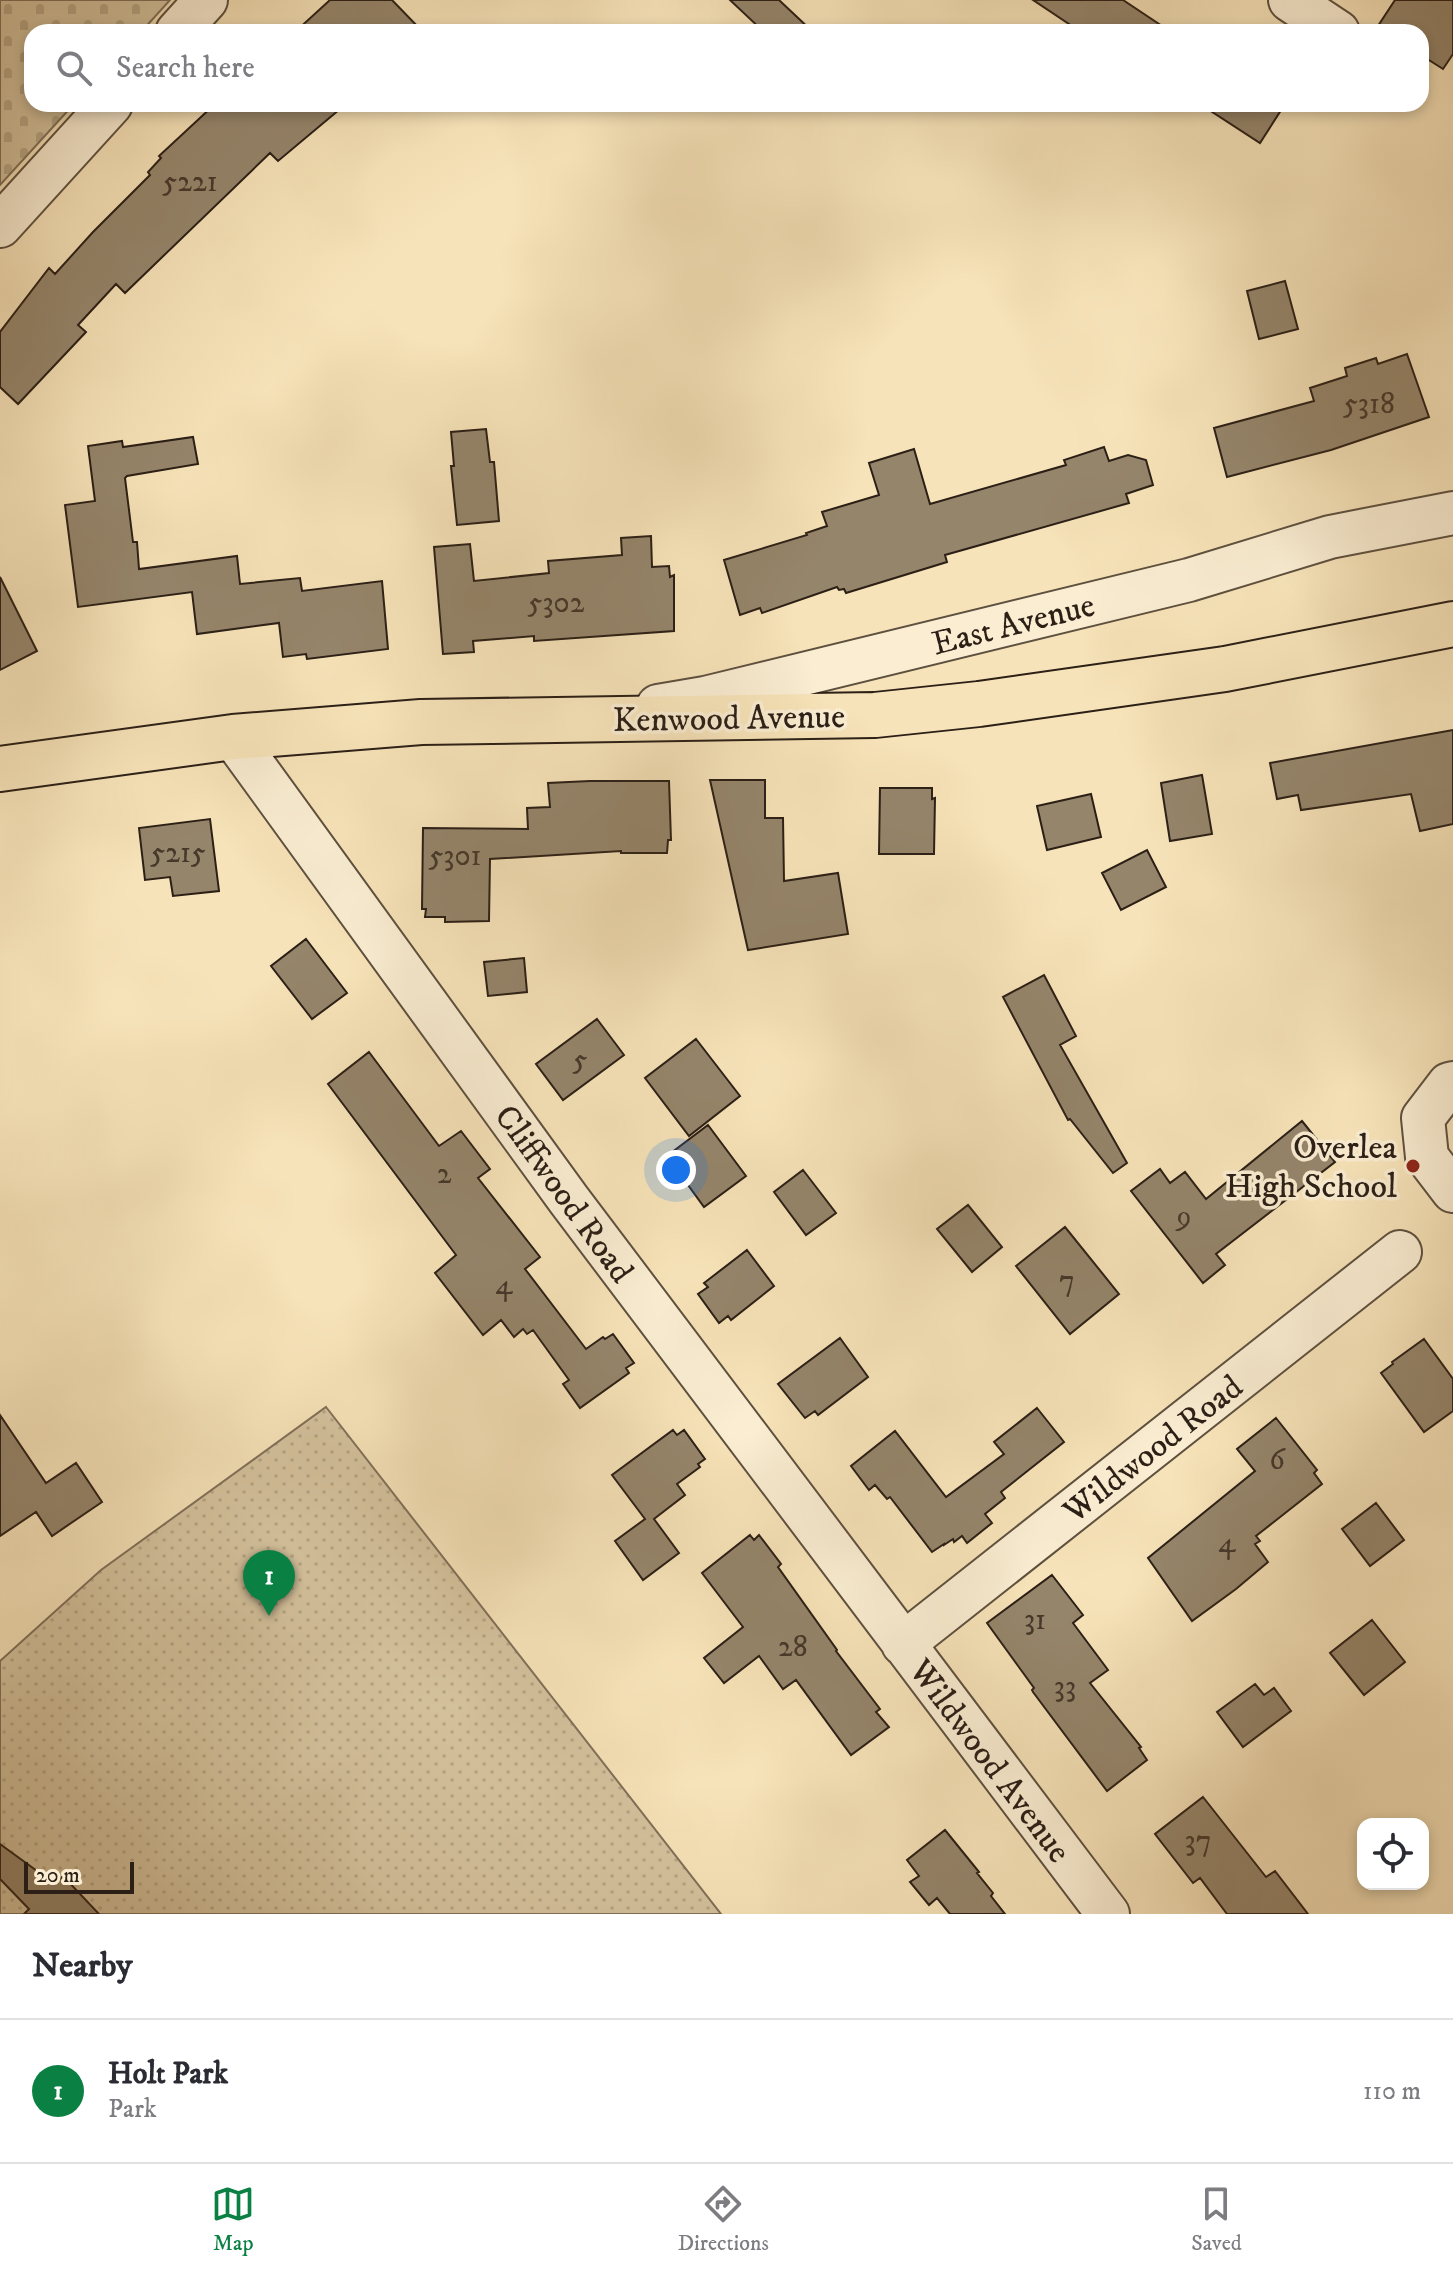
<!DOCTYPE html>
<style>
body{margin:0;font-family:"IM FELL DW Pica",serif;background:#f2f2f3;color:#2b2b33}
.controls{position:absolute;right:24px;bottom:24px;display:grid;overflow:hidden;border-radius:16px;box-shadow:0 4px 12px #0003}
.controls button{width:72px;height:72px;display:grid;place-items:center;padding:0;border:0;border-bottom:2px solid #e1e1e2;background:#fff;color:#2b2b33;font:40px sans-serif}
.scale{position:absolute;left:24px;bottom:20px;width:110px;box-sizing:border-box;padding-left:8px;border:4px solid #2b1f16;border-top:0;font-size:22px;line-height:28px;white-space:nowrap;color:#2b1f16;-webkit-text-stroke:6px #faedd2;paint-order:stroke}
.you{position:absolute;left:676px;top:1170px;width:28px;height:28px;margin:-20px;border:6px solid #fff;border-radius:50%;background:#1a73e8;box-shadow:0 0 0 12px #1a73e833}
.badge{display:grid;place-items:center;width:52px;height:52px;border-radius:50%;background:#0b8043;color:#fff;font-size:26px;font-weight:700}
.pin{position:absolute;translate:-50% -66px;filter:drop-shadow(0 2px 4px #0008)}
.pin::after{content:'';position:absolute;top:42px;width:28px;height:24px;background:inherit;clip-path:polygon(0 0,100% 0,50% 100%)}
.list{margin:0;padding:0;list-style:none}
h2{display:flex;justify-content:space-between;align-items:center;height:104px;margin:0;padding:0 32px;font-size:34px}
h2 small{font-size:26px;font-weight:400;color:#7c7c81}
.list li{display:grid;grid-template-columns:52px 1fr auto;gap:24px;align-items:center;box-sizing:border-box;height:144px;padding:0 32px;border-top:2px solid #e1e1e2}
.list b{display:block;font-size:30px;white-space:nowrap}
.list p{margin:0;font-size:26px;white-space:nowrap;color:#7c7c81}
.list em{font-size:26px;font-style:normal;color:#7c7c81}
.icon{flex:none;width:44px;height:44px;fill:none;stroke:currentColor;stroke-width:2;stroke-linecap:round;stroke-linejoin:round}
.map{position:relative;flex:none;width:1453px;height:1914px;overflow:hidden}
.search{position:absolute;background:#fff;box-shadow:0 4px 12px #0003;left:24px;right:24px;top:24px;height:88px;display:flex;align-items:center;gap:20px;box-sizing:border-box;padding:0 28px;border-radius:24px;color:#7c7c81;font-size:30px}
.sheet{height:248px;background:#fff}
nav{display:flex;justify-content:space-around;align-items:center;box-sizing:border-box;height:112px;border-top:2px solid #e1e1e2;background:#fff;font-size:22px;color:#7c7c81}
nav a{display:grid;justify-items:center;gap:4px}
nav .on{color:#0b8043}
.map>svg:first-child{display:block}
.cemetery{fill:url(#cemetery-stones);stroke:#80705a;stroke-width:2}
.park{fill:url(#park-dots);stroke:#80705a;stroke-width:2}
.building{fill:#95856b;stroke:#2b1f16;stroke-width:2}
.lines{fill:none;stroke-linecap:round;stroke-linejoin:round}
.minor-casing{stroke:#5e503f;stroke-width:46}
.major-casing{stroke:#2b1f16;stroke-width:48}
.minor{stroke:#faedd2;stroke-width:42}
.major{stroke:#f7e3b9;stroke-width:44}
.poi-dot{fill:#8f2418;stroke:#faedd2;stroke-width:3}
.labels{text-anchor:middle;stroke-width:7;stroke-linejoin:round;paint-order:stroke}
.number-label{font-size:30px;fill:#46382b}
.street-label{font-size:34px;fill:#2b1f16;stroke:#faedd2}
.poi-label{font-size:34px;fill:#2b1f16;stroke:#faedd2;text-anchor:end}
</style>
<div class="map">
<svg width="1453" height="1914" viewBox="0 0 1453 1914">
<defs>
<pattern id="cemetery-stones" width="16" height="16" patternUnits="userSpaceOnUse" patternTransform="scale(2)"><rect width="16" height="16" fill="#d4c29d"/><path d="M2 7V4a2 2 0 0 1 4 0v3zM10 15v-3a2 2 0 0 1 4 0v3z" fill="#b6a686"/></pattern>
<pattern id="park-dots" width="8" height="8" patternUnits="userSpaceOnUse" patternTransform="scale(2)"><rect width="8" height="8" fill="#d4c29d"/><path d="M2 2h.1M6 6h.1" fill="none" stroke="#b6a686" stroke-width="1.8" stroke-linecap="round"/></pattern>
</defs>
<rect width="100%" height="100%" fill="#f7e3b9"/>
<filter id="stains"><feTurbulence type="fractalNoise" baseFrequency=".0025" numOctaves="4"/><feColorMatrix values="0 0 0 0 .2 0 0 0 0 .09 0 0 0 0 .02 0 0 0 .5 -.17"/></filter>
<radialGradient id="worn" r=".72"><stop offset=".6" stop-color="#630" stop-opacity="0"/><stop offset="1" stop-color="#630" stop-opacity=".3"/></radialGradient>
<path class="cemetery" d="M0,0h170l-29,32h-109v72h42l-74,81z"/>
<path class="park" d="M326,1407l395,507h-721v-253l101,-91z"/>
<path class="building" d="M330,0h62l31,32h-128z
M730,0h49l34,32h-49z
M1033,0h90l48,32h-90z
M1395,0h58v54l-10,15 -22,-14v-23h-47z
M215,104h131l-68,57 -8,-8 -145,140 -9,-9 -38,41 8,7 -68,72 -18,-17v-55l49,-64 6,6 38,-42 57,-57 -2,-3 13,-14 -2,-2z
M1200,104h85l-25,39z
M1285,281l13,48 -39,10 -12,-48z
M1407,354l22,63 -98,33 -104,27 -13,-49 100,-27 -4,-13 37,-12 -2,-8 31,-10 2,6z
M486,429l4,33h4l5,59 -42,4 -6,-59h3l-3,-34z
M193,437l5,27 -71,12 -2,2 8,64h4l2,27 98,-13 3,28 60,-6 2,13 80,-10 6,68 -81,10 -1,-5 -23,3 -4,-34 -82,11 -5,-42 -114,15 -13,-102 30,-4 -7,-55 34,-5 1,6z
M1104,447l5,14 19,-6 18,5 7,25 -27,9 3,9 -184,52 2,7 -101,31 -2,-4 -5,1 -2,-3 -75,26 -2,-5 -20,7 -16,-55 83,-25 -1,-2 21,-7 -5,-14 57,-17 -10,-32 45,-14 16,55 136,-39 -2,-5z
M651,536l1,31 17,-1 1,11 4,-2v56l-140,10v-5l-61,5 1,11 -31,2 -9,-107 36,-3 4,37 75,-8 -1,-12 74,-6 -1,-17z
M0,577l37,74 -37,19z
M1453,730v94l-33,7 -9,-37 -110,16 -3,-15 -21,4 -7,-36z
M1202,775l10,59 -42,7 -9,-58z
M710,780h55v38h18l1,63 54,-8 10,61 -100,16z
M590,781h79l2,59h-3l-1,13h-46v-2l-131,8 -1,62 -44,1v-5h-20l1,-8h-4l1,-81 105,1 -1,-21 23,-1 -2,-24z
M880,788h52v11l3,-1 -1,56h-55z
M1091,794l10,43 -54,13 -10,-44z
M210,819l9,72 -46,5 -3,-19 -25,3 -6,-52z
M1147,850l19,37 -45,23 -19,-37z
M306,939l41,54 -35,26 -41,-53z
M524,958l3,34 -39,4 -4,-34z
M1044,975l32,61 -16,9 67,118 -14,10 -43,-54 -2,1 -65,-123z
M597,1019l27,36 -61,45 -27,-36z
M696,1039l44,57 -51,40 -44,-58z
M369,1052l70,94 22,-15 29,38 -12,9 62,79 -15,12 61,80 17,-12 2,2 8,-5 21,29 -8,5 3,5 -49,35 -17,-24 6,-4 -36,-50 -6,4 -4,-5 -9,8 -13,-17 -18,15 -48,-62 21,-18 -128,-171z
M1302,1121l33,41 -119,92 9,11 -22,18 -72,-92 29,-22 10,14 15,-11 21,27z
M708,1125l38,51 -42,31 -37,-51z
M803,1170l33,43 -30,22 -32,-43z
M968,1205l34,42 -30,25 -35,-43z
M1065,1227l54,67 -49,40 -54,-68z
M747,1250l27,36 -43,34 -3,-4 -9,7 -21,-29 10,-7 -4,-4z
M840,1338l28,39 -50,38 -3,-4 -10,7 -27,-34z
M1424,1339l29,40v32l-29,21 -43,-59 12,-9 -1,-2z
M1037,1408l27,34 -63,50 4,6 -20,16 7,9 -25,20 -5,-7 -8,6 -1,-3 -9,6v-1l-12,8 -42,-55 -3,2 -12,-14 -6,5 -18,-24 44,-35 51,66 58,-43 -10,-12z
M0,1415l46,68 30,-20 26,39 -50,34 -16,-24 -36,24z
M1276,1418l41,52 -3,3 8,11 -66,52 4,5 -5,3 13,18 -32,27 -44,32 -44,-63 107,-87 -18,-22z
M673,1430l4,5 7,-5 21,29 -7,5 2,3 -23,17 8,11 -31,24 25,34 -36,27 -28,-39 30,-22 -33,-44z
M1376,1503l28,37 -34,26 -28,-37z
M750,1535l4,5 5,-5 22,29 -3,3 59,83 -1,1 44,58 -4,3 13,15 -38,28 -55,-75 -13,9 -24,-33 -35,27 -20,-25 39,-31 -41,-54z
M1052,1575l31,40 -10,8 35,47 -18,13 51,64 -2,1 8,12 -40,31 -74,-99 -1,-2 2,-2 -47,-65z
M1372,1620l33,42 -41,33 -34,-42z
M1255,1684l9,11 10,-7 17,23 -48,36 -26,-35z
M1203,1797l63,80 9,-6 33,43h-81l-27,-36 -7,5 -38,-49z
M945,1830l34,42 -2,1 16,20 -2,3 14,18h-55l-13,-16 -8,7 -19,-23 9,-6 -12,-16z
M0,1844l55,40 8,-8 36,38h-75l5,-5 -29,-30z"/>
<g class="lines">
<g class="minor-casing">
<path id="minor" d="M1290,0l48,32
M177,32l29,-32
M0,226l111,-122
M658,706l47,-8 484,-118 141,-43 123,-24
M233,737l336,463 539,714
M1453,1083l-4,1 -26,34 4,39 26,34
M903,1644l497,-392"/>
</g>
<g class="major-casing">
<path id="major" d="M0,769l233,-32 188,-15 454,-7 104,-11 246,-35 228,-45"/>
</g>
<use href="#minor" class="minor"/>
<use href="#major" class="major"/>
</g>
<circle class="poi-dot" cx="1413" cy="1166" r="8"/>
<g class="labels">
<g class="number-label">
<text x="190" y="191">5221</text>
<text x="1369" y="413">5318</text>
<text x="556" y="612">5302</text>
<text x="178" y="862">5215</text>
<text x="455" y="865">5301</text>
<text x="580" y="1069">5</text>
<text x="444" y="1183">2</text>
<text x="1184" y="1225">9</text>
<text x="1067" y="1290">7</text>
<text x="504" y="1294">4</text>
<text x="1277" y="1469">6</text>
<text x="1227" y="1552">4</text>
<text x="1035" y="1629">31</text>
<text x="793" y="1656">28</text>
<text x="1065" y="1696">33</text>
<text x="1198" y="1850">37</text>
</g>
<g class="street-label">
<text transform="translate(1013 623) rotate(-14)" y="12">East Avenue</text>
<text transform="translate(729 717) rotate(-1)" y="12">Kenwood Avenue</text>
<text transform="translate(565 1193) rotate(54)" y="12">Cliffwood Road</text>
<text transform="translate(1152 1448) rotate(-38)" y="12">Wildwood Road</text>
<text transform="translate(991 1760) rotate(53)" y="12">Wildwood Avenue</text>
</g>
<g class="poi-label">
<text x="1397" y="1158">Overlea<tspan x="1397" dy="39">High School</tspan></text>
</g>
</g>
<rect width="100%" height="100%" filter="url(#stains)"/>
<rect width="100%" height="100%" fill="url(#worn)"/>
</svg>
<div class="controls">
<button><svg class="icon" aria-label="locate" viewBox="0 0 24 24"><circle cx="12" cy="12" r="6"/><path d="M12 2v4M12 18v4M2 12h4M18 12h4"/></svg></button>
</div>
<div class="scale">20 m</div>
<div class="you"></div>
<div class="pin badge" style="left:269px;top:1616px">1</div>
<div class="search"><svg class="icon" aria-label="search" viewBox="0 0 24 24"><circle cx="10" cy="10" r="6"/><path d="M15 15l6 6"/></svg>Search here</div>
</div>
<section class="sheet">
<h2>Nearby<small></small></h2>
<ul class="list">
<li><span class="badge">1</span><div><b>Holt Park</b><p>Park</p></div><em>110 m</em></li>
</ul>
</section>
<nav>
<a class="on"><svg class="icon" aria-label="map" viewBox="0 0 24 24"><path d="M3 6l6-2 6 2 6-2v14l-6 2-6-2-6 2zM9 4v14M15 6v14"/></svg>Map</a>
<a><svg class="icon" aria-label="directions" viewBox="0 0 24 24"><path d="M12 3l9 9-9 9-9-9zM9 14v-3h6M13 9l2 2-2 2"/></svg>Directions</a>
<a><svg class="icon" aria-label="saved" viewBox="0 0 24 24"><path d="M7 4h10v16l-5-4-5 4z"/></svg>Saved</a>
</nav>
